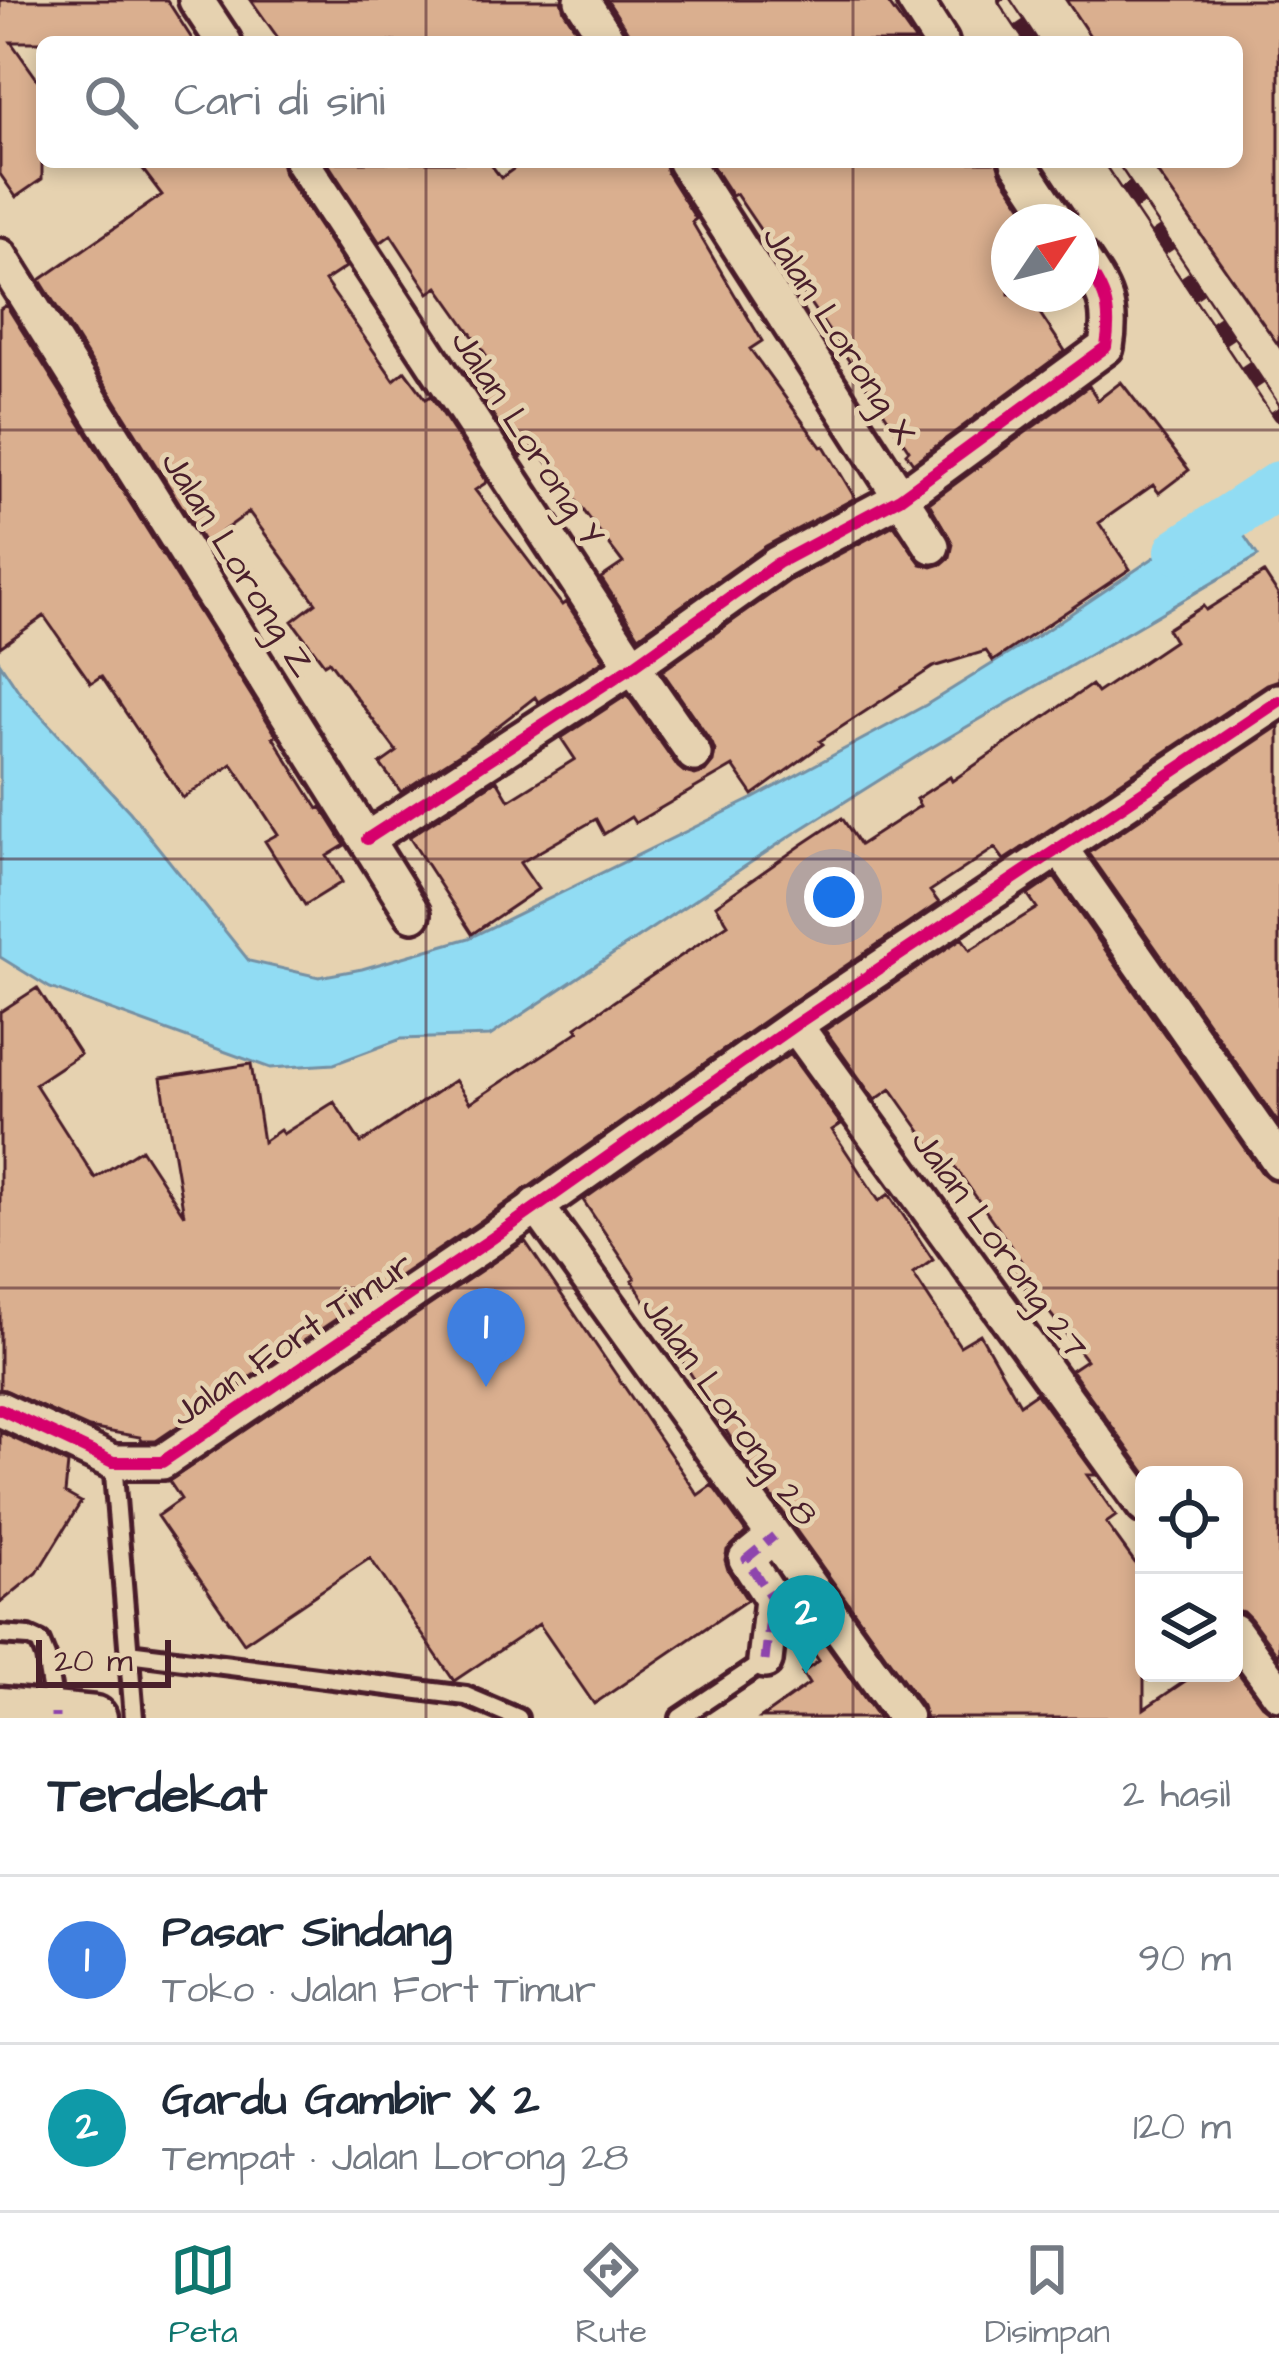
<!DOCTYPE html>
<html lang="id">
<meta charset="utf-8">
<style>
body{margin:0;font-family:"Architects Daughter",sans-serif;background:#f2f2f3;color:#1f2937}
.controls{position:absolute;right:36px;bottom:36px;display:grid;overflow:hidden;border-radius:18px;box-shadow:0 6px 18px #0003}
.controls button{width:108px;height:108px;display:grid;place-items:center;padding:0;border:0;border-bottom:3px solid #e0e1e3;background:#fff;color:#1f2937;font:60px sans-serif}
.compass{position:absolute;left:991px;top:204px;width:108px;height:108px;border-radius:50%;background:#fff;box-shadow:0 6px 18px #0003;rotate:55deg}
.scale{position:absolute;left:36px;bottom:30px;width:135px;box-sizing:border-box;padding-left:12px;border:6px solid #4a1f2b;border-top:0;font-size:33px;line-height:42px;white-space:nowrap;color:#4a1f2b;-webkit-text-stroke:9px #e6d2b0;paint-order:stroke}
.you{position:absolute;left:834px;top:897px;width:42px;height:42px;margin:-30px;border:9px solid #fff;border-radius:50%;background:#1a73e8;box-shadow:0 0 0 18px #1a73e833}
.badge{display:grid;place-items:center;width:78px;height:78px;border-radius:50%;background:#0f766e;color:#fff;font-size:39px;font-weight:700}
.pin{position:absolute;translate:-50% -99px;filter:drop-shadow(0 3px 6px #0008)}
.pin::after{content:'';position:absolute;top:63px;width:42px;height:36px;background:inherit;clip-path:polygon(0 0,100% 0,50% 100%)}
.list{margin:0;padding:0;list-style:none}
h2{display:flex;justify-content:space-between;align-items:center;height:156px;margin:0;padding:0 48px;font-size:51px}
h2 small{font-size:39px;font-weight:400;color:#747a83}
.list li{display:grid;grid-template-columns:78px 1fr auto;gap:36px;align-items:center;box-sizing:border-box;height:168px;padding:0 48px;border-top:3px solid #e0e1e3}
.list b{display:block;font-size:45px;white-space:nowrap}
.list p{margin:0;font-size:39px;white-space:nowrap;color:#747a83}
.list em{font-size:39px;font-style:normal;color:#747a83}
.icon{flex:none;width:66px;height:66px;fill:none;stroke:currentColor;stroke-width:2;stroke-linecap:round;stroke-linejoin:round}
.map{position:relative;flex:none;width:1279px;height:1718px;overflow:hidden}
.search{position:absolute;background:#fff;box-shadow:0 6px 18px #0003;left:36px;right:36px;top:36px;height:132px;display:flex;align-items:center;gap:30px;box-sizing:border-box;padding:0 42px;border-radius:18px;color:#747a83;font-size:45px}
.sheet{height:492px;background:#fff}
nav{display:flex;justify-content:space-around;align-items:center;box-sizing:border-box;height:168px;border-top:3px solid #e0e1e3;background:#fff;font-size:33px;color:#747a83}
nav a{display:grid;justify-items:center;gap:6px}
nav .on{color:#0f766e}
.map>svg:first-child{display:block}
.water{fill:#91dcf3;stroke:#7590a3;stroke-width:3}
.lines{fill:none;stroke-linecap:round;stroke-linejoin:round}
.canal{stroke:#91dcf3;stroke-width:48}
.building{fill:#daaf8f;stroke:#4a1f2b;stroke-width:3}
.service-casing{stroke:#4a1f2b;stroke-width:26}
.minor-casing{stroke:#4a1f2b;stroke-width:42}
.tertiary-casing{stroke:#4a1f2b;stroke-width:51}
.service{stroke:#e6d2b0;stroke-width:16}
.minor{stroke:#e6d2b0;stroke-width:33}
.tertiary{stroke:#e6d2b0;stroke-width:42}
.rail-casing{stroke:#4a1f2b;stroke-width:14}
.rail{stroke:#e6d2b0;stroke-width:9;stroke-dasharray:27;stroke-linecap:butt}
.quiet{stroke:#8e44ad;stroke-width:9;stroke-dasharray:18 9;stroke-linecap:butt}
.cycleway-casing{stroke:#e6d2b0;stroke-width:20}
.cycleway{stroke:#d6006c;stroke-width:12}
.grid{fill:none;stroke:#4a1f2b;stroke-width:3;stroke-opacity:0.55}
.labels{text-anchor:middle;stroke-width:10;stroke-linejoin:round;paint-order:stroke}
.street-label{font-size:36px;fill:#4a1f2b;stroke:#e6d2b0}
</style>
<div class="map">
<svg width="1279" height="1718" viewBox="0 0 1279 1718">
<rect width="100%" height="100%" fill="#e6d2b0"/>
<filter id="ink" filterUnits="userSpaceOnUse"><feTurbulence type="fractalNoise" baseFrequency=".00833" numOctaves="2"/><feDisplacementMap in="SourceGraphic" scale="24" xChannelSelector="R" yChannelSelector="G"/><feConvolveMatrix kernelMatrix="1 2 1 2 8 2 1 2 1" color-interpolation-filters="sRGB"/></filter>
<g filter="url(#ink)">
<path class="water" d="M1226,509l32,47 -334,196 -132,83 -302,201 -89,3 -67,25 -64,4 -220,-80 -50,-31v-294l20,30 110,119 119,149 70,16 43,-8 107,-31 283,-139 174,-94 116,-72z"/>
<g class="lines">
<path class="canal" d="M1179,551l100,-66"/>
</g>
<path class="building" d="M0,0h167l27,42h-183l31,44v93l-26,18 -16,-23z
M251,0h310l3,11 20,31h-303z
M607,0h279l30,42h-286l-3,-11z
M1066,0h213v346l-129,-184h87v-120h-143z
M137,162h144l3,12 62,93 -21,14 69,99 11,-9 21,28 5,-3 56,86 -12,8 87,115 4,-3 38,58 -66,42 -3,-5 -60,47 -74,48 -21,-28 17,-12 -68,-91 -5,3 -32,-43 24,-18 -67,-91 -44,32 -165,-264 122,-85z
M327,162h162l12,16 22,-16h141l3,11 29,46 -4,3 70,119 -12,8 71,98 3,-1 31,52 -89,48 -127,90 -38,-58 22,-15 -88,-117 -14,11 -57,-86 22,-16 -48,-68 -9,6 -38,-58 -11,8z
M710,162h287l4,12 32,48h-24v72h18l38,57 -152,112 -7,-10 3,-3 -26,-39 -147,-217 -4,2z
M6,305l270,430 -3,2 45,72 3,-2 24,38 -18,11 15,26 -37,23 -40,-64 13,-7 -46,-70 -49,34 -82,-122 -10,7 -47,-67 -44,31v-338z
M1121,382l68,88 -30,23 -6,-8 -54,38 31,46 -137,92 -7,-10 -53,16 -113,74 3,3 -70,51 -20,-29 -98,57 -4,-6 -27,17 -8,-15 -76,44 18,26 -66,45 -63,-97 88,-57 12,20 66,-41 -14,-21 66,-43 51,72 6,5 11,3 10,-3 8,-10 2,-11 -3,-8 -50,-72 127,-90 105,-56 27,39 11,3 10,-3 8,-7 3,-13 -24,-41 160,-117 9,14z
M1264,573l15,23v84l-12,4 -263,176 -9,-12 -65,43 9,12 -156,105 -308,217 -319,216h-14l-2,-4 -51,-9 -89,-40v-376l37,-24 43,66 -45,30 60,94 46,-29 43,66 -23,-137 90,-14 12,78 17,-12 3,4 51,-32 27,41 94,-63 15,23 109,-72 -3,-4 152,-103 -12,-19 87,-61 39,-26 18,27 60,-39 -4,-7 34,-22 2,4 139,-96 6,8 77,-52 -7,-12 36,-23 3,4z
M1279,726v398l-190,-271z
M1054,877l208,296 7,6 10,3v475l-28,-38 -7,-7 -10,-2v-135h-87l-76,-105 15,-10 -50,-65 -4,3 -21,-30 10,-7 -76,-108 -6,4 -48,-68 -16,11 -50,-70 137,-92 8,12 67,-42 -9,-13z
M790,1054l51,70 -9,6 47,71 10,-7 44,66 -20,14 47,72 20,-12 40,70 16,-11 60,82h-9l29,41 -10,7 38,52v134l53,-36h37v-6l28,38 9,7 -9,6h-336l-4,-12 -185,-258 -105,-168 3,-2 -52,-78z
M525,1241l173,254 14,-10 34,47 -19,18 -2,10 3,10 19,30 -153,104 -55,-80 -85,57 -84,-123 -126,85 -87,-127 24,-17 -12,-18z
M0,1432l68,32 -3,29 16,9 -44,71 -37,30z
M792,1597l87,121h-118l48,-34 -7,-11 17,-12 -28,-41z"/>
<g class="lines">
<g class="service-casing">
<path id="service" d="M113,1462l21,256
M0,1635l29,2 11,5 6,15 9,55
M128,1653l338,43 52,22
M680,1718l85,-57"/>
</g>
<g class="minor-casing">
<path id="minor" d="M196,0l28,42
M582,0l27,42
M914,0l27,42
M302,162l331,504 61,88
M685,162l247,384
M1018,162l40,60
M0,256l413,658
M367,839l266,-173 145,-103 122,-65 206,-151c7,-42 -2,-56 -25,-90
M1060,848l219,313
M795,1025l349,481
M536,1205l369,513
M0,1409l113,53h49l325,-220 308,-217 484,-324
M1234,1631l45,62
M765,1661l7,-62 -26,-40 28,-23"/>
</g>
<g class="tertiary-casing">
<path id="tertiary" d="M0,1709l95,9"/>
</g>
<use href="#service" class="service"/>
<use href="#minor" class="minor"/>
<use href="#tertiary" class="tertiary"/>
<g class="rail-casing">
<path id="rail" d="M1004,0l28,42
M1110,162l169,253"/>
</g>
<use href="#rail" class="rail"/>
<path class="quiet" d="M765,1661l7,-62 -26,-40 28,-23
M55,1718v-4"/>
<g class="cycleway-casing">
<path id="cycleway" d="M367,839l266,-173 145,-103 122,-65 206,-151c7,-42 -2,-56 -25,-90
M0,1409l113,53h49l325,-220 308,-217 484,-324"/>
</g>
<use href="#cycleway" class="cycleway"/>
</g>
</g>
<path class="grid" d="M426,0v42M853,0v42M426,162v1556M853,162v1556M0,430h1279M0,859h1279M0,1288h1279"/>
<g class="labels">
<g class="street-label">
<text transform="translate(841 334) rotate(57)" y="13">Jalan Lorong X</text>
<text transform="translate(529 437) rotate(57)" y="13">Jalan Lorong Y</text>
<text transform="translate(240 563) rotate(58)" y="13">Jalan Lorong Z</text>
<text transform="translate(1001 1243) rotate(54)" y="13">Jalan Lorong 27</text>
<text transform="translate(291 1338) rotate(-34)" y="13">Jalan Fort Timur</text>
<text transform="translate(731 1410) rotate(54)" y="13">Jalan Lorong 28</text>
</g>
</g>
</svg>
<div class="controls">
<button><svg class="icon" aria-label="locate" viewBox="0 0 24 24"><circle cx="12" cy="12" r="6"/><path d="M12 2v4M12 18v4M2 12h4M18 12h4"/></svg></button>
<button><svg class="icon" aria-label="layers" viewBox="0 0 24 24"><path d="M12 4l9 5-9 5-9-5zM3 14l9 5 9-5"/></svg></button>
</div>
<svg class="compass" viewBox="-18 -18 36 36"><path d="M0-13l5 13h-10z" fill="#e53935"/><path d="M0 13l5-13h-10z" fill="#747a83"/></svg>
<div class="scale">20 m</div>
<div class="you"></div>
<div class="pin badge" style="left:486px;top:1387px;background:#3f7fe0">1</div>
<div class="pin badge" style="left:806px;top:1674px;background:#0f9aa8">2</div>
<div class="search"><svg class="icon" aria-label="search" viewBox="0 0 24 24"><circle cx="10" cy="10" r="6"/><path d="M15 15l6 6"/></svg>Cari di sini</div>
</div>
<section class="sheet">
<h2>Terdekat<small>2 hasil</small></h2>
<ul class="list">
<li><span class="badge" style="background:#3f7fe0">1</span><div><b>Pasar Sindang</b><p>Toko · Jalan Fort Timur</p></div><em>90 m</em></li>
<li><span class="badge" style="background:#0f9aa8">2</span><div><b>Gardu Gambir X 2</b><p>Tempat · Jalan Lorong 28</p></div><em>120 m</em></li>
</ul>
</section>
<nav>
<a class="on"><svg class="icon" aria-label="map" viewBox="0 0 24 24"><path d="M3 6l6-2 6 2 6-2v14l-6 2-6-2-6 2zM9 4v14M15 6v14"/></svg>Peta</a>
<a><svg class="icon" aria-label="directions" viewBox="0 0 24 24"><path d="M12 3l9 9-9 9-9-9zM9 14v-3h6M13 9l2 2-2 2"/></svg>Rute</a>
<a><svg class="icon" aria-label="saved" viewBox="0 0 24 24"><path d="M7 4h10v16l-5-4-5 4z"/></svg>Disimpan</a>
</nav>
